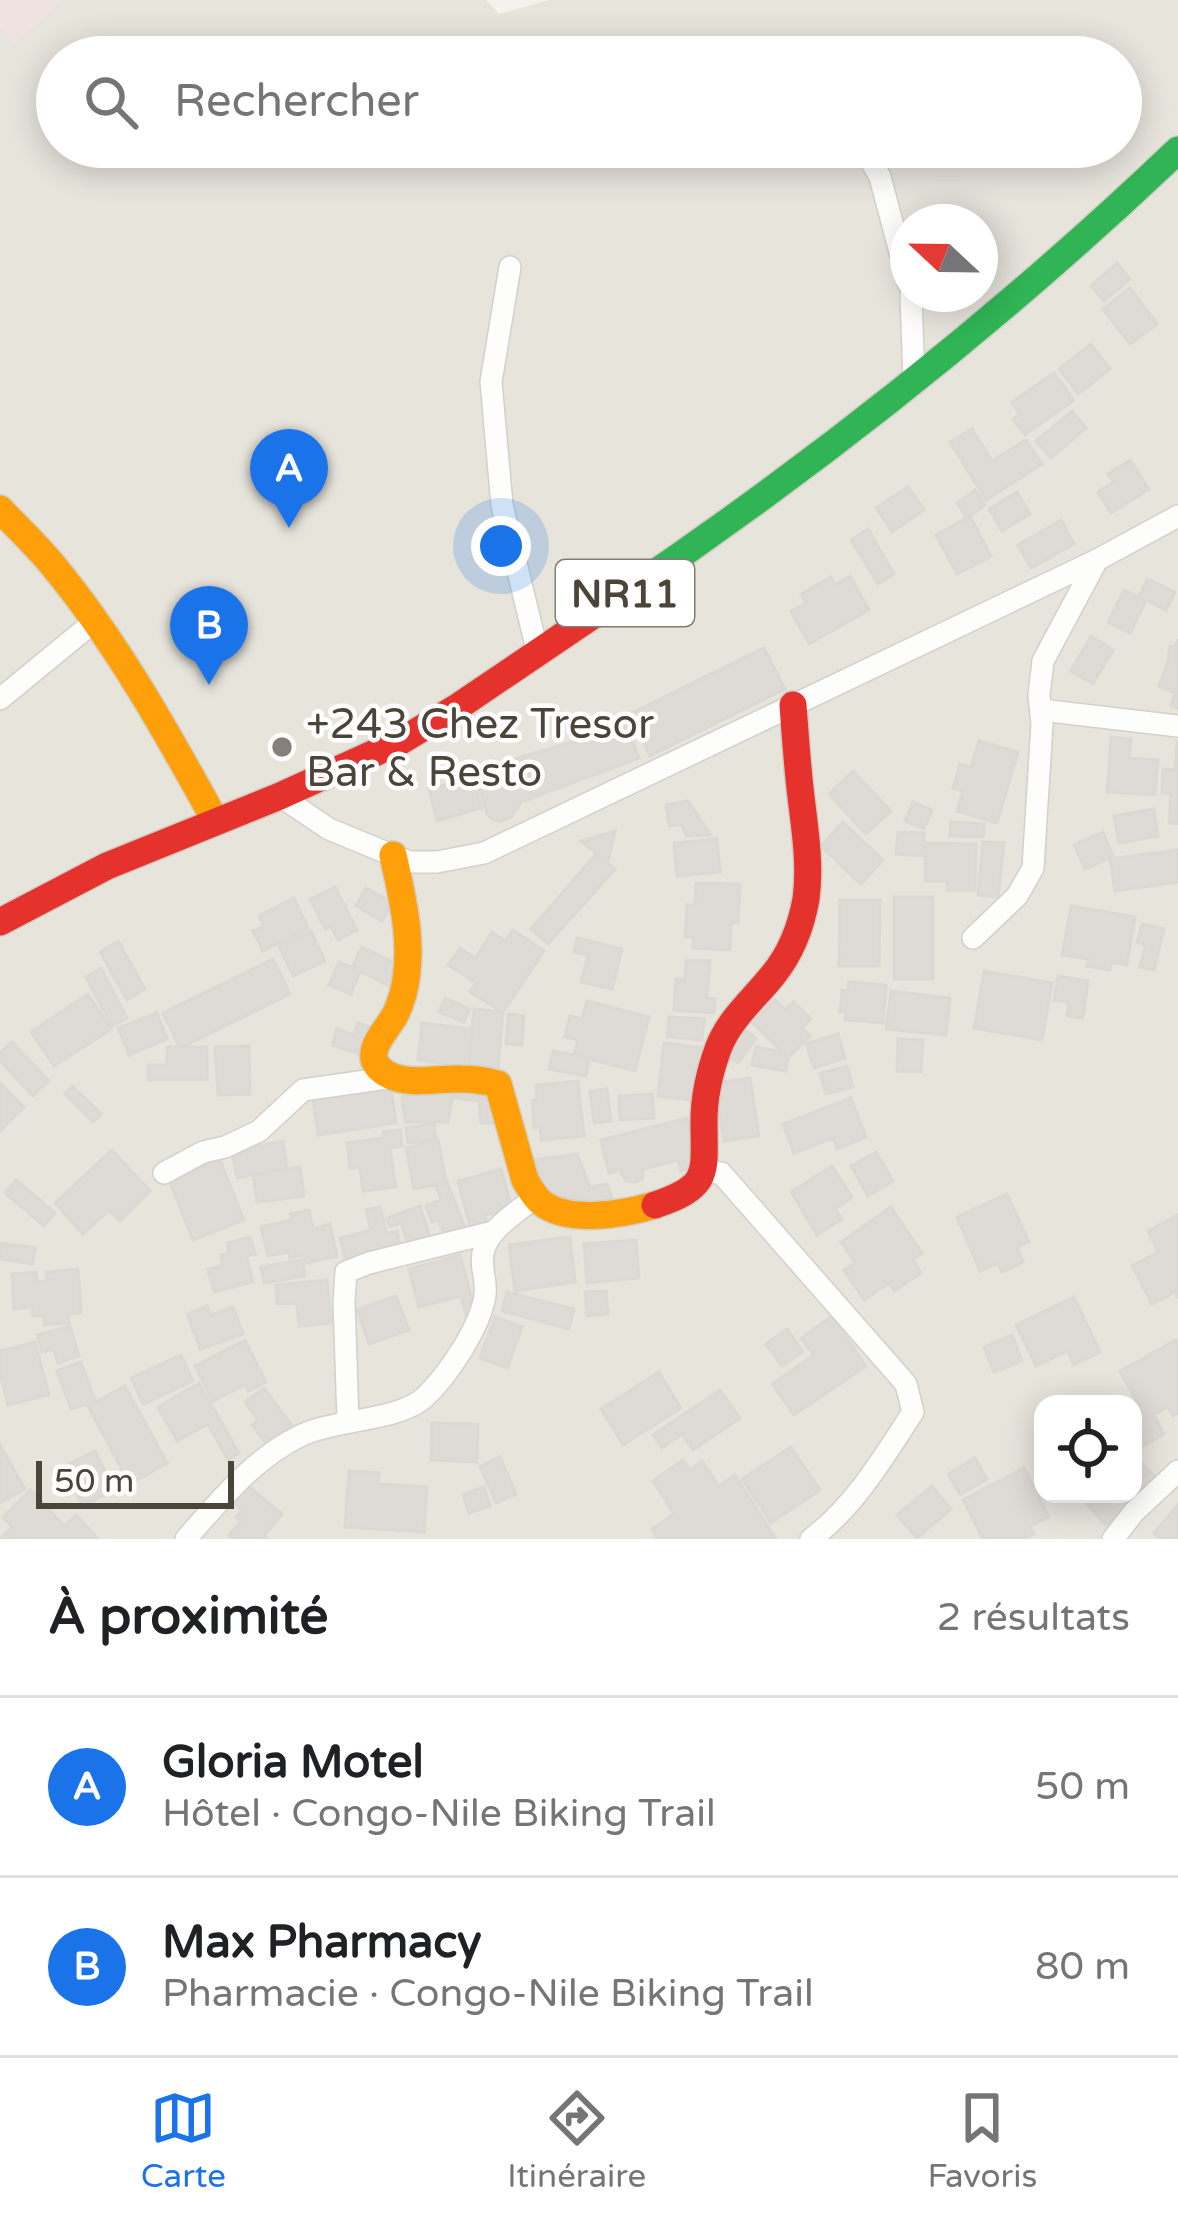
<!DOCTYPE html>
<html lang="fr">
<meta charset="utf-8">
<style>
body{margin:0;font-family:"Varela Round",sans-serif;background:#f6f6f6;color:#202124}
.controls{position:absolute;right:36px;bottom:36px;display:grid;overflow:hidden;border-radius:24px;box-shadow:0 6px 30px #0003}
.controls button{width:108px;height:108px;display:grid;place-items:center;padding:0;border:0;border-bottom:3px solid #e0e0e0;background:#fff;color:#202124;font:60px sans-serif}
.compass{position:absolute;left:890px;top:204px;width:108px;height:108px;border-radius:50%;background:#fff;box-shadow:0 6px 30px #0003;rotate:292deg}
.scale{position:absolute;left:36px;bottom:30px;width:198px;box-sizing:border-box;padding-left:12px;border:6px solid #4b4439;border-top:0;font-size:33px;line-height:42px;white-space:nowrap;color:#4b4439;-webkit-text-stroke:9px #fff;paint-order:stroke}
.you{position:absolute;left:501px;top:546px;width:42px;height:42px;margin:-30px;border:9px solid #fff;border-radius:50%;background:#1a73e8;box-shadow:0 0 0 18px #1a73e833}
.badge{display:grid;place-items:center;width:78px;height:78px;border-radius:50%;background:#1a73e8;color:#fff;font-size:39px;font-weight:700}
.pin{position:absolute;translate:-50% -99px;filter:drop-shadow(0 3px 6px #0008)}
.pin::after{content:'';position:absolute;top:63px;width:42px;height:36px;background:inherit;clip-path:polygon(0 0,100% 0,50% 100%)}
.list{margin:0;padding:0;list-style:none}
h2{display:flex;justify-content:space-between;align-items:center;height:156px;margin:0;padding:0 48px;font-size:51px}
h2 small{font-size:39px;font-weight:400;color:#757577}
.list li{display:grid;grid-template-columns:78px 1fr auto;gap:36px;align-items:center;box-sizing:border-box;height:180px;padding:0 48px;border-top:3px solid #e0e0e0}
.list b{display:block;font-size:45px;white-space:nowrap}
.list p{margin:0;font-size:39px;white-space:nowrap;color:#757577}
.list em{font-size:39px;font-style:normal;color:#757577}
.icon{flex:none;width:66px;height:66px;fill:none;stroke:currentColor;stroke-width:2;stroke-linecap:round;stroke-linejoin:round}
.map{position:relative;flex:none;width:1178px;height:1539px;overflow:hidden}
.search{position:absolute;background:#fff;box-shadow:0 6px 30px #0003;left:36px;right:36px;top:36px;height:132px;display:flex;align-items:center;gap:30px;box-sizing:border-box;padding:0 42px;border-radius:66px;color:#757577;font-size:45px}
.sheet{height:516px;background:#fff}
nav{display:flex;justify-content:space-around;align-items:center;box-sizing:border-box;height:168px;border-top:3px solid #e0e0e0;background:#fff;font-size:33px;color:#757577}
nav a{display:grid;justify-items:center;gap:6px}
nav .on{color:#1a73e8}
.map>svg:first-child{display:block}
.residential{fill:#e7e4dc;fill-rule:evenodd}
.medical{fill:#eee3df}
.building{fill:#dedbd6;stroke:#dcd9d4;stroke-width:3}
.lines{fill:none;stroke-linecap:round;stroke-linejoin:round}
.street-casing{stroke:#d2d0cb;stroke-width:24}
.fast-casing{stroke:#d3cfc5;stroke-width:30}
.slow-casing{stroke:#d3cfc5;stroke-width:30}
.jam-casing{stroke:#d3cfc5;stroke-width:30}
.street{stroke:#fdfdfc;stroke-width:21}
.fast{stroke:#30b455;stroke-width:27}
.slow{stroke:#ff9f0a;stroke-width:27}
.jam{stroke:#e5322d;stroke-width:27}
.poi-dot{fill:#868178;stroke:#fff;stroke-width:4.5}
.labels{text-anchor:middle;stroke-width:9;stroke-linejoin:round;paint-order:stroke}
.shield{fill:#fff;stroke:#817c74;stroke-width:3}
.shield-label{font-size:39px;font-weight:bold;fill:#4b4439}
.poi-label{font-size:42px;fill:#4b4439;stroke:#fff;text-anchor:start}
</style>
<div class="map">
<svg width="1178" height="1539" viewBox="0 0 1178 1539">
<rect width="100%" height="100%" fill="#f4f2ee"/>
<path class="residential" d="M0,0h486l13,14 50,-14h629v1539h-1178zM57,57h1064v90h-1064zM908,222h72v72h-72zM1043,1404h90v90h-90z"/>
<path class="medical" d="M0,0h59l2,3 -47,41 -14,-17z"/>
<path class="building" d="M1117,263l13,16 -26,22 -13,-15z
M1130,288l27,36 -27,20 -27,-35z
M1091,344l19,25 -32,25 -19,-25z
M1054,373l20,27 -49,35 -12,-16 7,-5 -8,-12z
M1072,411l14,17 -35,30 -15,-17z
M972,429l20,32 34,-21 16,24 -56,36 -36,-58z
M1130,460l19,29 -38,24 -13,-21 16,-10 -6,-8z
M908,487l16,23 -32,22 -16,-24z
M975,490l10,15 -18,13 -10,-15z
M1017,492l13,22 -28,17 -13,-22z
M970,516l21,40 -34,18 -21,-39z
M1061,520l13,24 -43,24 -13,-23z
M868,529l26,45 -16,10 -27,-44z
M850,576l19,34 -60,34 -18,-33 15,-8 -5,-9 30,-17 4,8z
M1147,579l28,13 -9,18 -27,-13z
M1124,590l22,11 -16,32 -22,-11z
M1091,636l22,14 -20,34 -22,-13z
M1178,639v69l-7,-3 4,-12 -16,-7 9,-24 2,-15 6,-2z
M764,648l21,41 -135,67 -20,-42z
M615,718l11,4 13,36 -118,44 -10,15 -10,4 -8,-1 -6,-6 -13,-43 119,-35 1,-9 8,-8z
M1111,737l20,2 -2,19 29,2 -3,35 -48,-3z
M979,741l39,11 -21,71 -40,-12 6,-20 -10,-3 7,-24 11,3z
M1177,742h1v82l-9,-1 2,-30h-9l1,-24 12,1z
M853,771l38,40 -25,23 -37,-40z
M473,777l8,31 -44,13 -8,-32z
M688,801l23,34 -24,1 -6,-12 -12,2 -3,-21z
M913,802l19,8 -8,19 -19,-8z
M1154,809l4,27 -39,7 -5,-27z
M843,822l40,38 -22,24 -40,-38z
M951,822l33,2 -1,13 -33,-1z
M615,831l-7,31 -27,-21z
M898,832l26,1 -1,23 -27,-2z
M1103,832l10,24 -28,13 -11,-24z
M717,839l3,33 -43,4 -3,-33z
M983,842l21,1 -6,54 -20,-2z
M926,843l50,1 -1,46h-28l1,-9h-23z
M1177,850l1,32 -63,9 -5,-32z
M597,853l18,16 -67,75 -17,-15z
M696,883l44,1 -2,39h-7l-1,27 -37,-2v-11h-8l2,-32h8z
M335,887l22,43 -19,10 -7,-14 -6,3 -15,-30z
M366,888l26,14 -10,19 -26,-15z
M894,897h39v82h-39z
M294,898l14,30 -45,23 -10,-20 11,-5 -5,-10z
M840,900h40l-1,66h-40z
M1071,906l64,11 -8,48 -16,-3 -1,8 -23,-4 2,-7 -27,-4z
M1142,924l22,5 -10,41 -14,-3 6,-22 -9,-3z
M513,930l31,21 -41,61 -33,-20 6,-9 -28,-18 12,-17 15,10 17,-26 13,9z
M311,931l14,30 -32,15 -14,-30z
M577,938l45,11 -10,40 -31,-7 7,-27 -14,-3z
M118,941l27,48 -18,11 -27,-48z
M362,947l41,20 -10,21 -41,-21z
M273,959l17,35 -110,54 -17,-35z
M686,960l24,1 -3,37 8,1 -1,14 -40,-3 2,-31h9z
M339,962l21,9 -9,23 -22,-9z
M101,968l26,50 -15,8 -26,-49z
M984,971l68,12 -10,57 -68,-12z
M1058,976l30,5 -5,37 -16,-2 2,-14 -15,-2z
M849,982l37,3 -3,38 -38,-3 1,-8h-6l2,-22 6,1z
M891,991l59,7 -4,37 -60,-6z
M88,994l23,35 -57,37 -23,-34z
M445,998l25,11 -6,13 -25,-10z
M775,1000l10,10 8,-8 18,17 -9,9 8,8 -22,22 -35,-35z
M587,1001l62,16 -14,54 -61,-16 4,-15 -13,-3 5,-21 12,3z
M474,1009l29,3 -5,58 -30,-3z
M157,1013l10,26 -38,16 -11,-27z
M508,1014l16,2 -2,29 -16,-1z
M669,1017l35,2 -2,21 -35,-3z
M358,1023l17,6 -9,27 -34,-11 5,-16 17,6z
M422,1023l50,6 -4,38 -50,-7z
M742,1028l14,10 -18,25 -14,-10z
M838,1034l7,24 -31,10 -8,-24z
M898,1039l25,1 -2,32 -24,-1z
M12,1042l37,39 -16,15 -33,-35v-8z
M664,1043l43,5 -14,52 -35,-4z
M249,1046l1,48 -32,1 -3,-48z
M167,1047h40v33h-59v-15h19z
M756,1047l26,5 6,6 -2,13 -34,-6z
M553,1051l36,7 -3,18 -37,-7z
M847,1066l6,21 -27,7 -6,-21z
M750,1078l9,58 -35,5 -9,-58z
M578,1081l6,55 -43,4 -1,-12h-6l-2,-27 5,-1 -1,-15z
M0,1083l24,24 -24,24z
M415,1083l39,5 -6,34h-43l-3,-26h9z
M72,1086l29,28 -8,8 -28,-28z
M391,1087l5,36 -78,12 -5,-37z
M458,1087l35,6 9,30h-21l-2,-22 -24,-3z
M607,1089l4,32 -17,2 -4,-32z
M652,1094l2,24 -34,2 -1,-24z
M851,1098l15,39 -29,12 -4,-11 -39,15 -11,-29z
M687,1118l12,48 -18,5 -3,-11 -35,9 -1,10 -7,3 -9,-1 -7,-11 -10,3 -8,-33z
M434,1124l2,15 -28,4 -2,-15z
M400,1130l2,16 -12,2 6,39 -33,4 -3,-24 -10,1 -3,-25 36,-5v-6z
M438,1140l8,42 -32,7 -8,-41z
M283,1141l4,28 -50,9 -5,-27z
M112,1150l38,41 -30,30 -11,-11 -26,24 -28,-31z
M876,1152l17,29 -25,15 -17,-30z
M577,1154l13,33 17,-3 6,18 -52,-4 -21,-13 -7,-25z
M220,1160l24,60 -51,20 -24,-60z
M832,1166l20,31 -17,12 7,10 -25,16 -26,-43z
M300,1167l4,29 -47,6 -4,-28z
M501,1169l11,39 -27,7 2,10 -16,5 -13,-49z
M16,1180l39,33 -11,13 -39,-33z
M447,1182l18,46 -20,8 -7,-16 -6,2 -6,-16 15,-6 -5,-14z
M1007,1194l22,48 -12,5 6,15 -21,10 -4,-9 -18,8 -23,-54z
M420,1206l11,34 -22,8 -8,-25 -11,4 -3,-9z
M380,1207l7,27 10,-3 4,18 -55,13 -6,-24 31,-8 -5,-20z
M891,1207l31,46 -9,7 8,13 -27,18 -5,-8 -25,17 -20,-30 11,-7 -14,-21z
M309,1210l4,19 17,-5 7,32 -31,7 -2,-8 -14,3 -1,-6 -21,4 -7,-29 31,-7 -2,-6z
M1178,1215v83l-3,-6 -23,12 -20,-38 26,-14 -10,-21z
M250,1237l5,17 -9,2 7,26 -39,10 -6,-23 15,-4 -2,-10 8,-2 -2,-10z
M570,1237l5,45 -60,9 -6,-46z
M636,1240l3,38 -52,5 -3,-39z
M0,1243l35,5 -2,16 -33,-5z
M460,1255l16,59 -10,2 -5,-20 -42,11 -10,-38z
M302,1260l3,16 -41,7 -3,-16z
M78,1269l3,44 -13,1 1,9 -25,2v-9h-11l-1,-9 -18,2 -2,-35 24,-2 1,10 10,-1 -1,-9z
M327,1280l4,43 -32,3 -2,-23 -20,1 -1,-19z
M606,1291l2,23 -21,2 -2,-24z
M507,1292l67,17 -5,20 -67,-18z
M396,1296l13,34 -40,14 -12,-34z
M1074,1297l26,55 -26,13 -6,-14 -32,15 -20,-41z
M207,1306l4,9 22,-8 10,27 -43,15 -13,-35z
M832,1316l34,50 -72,49 -22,-31 42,-29 -13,-17z
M495,1317l27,10 -15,41 -27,-10z
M70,1326l9,30 -21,7 -5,-14 -11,3 -5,-17z
M787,1329l16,23 -21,14 -16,-22z
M1012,1335l10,26 -28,11 -10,-25z
M245,1340l21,42 -18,9 -3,-6 -32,16 -18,-35z
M1176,1340l2,4v69l-5,3 -5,-9 -22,12 -26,-48z
M35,1342l14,53 -41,10 -8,-32v-22z
M181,1355l12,26 -50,23 -12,-26z
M81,1362l14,39 -24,8 -14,-38z
M659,1372l22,36 -58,37 -22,-36z
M199,1383l40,70 -11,7 -20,-36 -31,17 -19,-34z
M125,1386l42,77 -37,21 -42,-78z
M264,1388l31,42 -25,19 -18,-24 6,-5 -13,-18z
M720,1390l20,28 -47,32 -11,-16 -20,14 -9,-13z
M1143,1413l3,6 8,-4 10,19 -22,13 -9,-16v-12z
M432,1423l46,1 -1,38 -46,-2z
M0,1445l25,44 -25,14z
M791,1447l29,43 -49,33 -29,-44z
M95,1451l19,39 -31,16 -20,-39z
M1134,1455l23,24 -51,46 -22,-24 7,-7h42z
M500,1457l16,37 -20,9 -16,-37z
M975,1458l12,21 -27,16 -12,-21z
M683,1460l7,10 12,-9 17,25 16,-11 41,64h-118l-6,-10 22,-15 -21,-33z
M1024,1468l25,49 -19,9 4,8 -10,5h-41l-20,-39z
M349,1471l30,2 -1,11 49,3 -3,45 -79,-5z
M247,1485l35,29 -18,22 4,3h-34l-5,-4 12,-14 -5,-4 6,-6 -9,-8z
M932,1486l19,23 -34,29 -20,-23z
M484,1487l6,19 -21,7 -6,-18z
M31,1490l33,36 12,-11 21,23 -93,1 -2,-2 10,-10 -9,-10z
M1178,1505v34h-17l-7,-6z"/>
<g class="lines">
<g class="street-casing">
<path id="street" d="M863,147l17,30 28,105
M510,267l-19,115 11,123 36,149
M911,294l3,87
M0,699l95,-78
M1041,710l137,16
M280,796l49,33 80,33h28l47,-9 613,-293 81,-44
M973,938l44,-42 16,-28 9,-144 -3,-29 4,-34 54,-101
M701,1172l20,1 185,211 7,28c-29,45 -59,95 -102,127
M164,1173l39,-21 22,-5 34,-16 44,-41 91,-13
M348,1421l-4,-120 2,-29 23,-9 124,-31
M186,1539c33,-38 69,-82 116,-104 34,-16 97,-14 123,-38 23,-22 56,-71 60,-102 2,-15 -6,-31 -1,-46 7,-22 34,-37 51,-52
M1113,1539l21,-27 44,-41"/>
</g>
<g class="fast-casing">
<path id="fast" d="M620,597c198,-134 385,-282 558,-447"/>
</g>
<g class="slow-casing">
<path id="slow" d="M0,509c17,18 35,35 51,54 65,78 115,168 164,257
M393,855c10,45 22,93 10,139 -3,9 -5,18 -11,26 -11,17 -32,38 -5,54 21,12 51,4 74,5 13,0 25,2 37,5l27,96c5,8 9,17 17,23 27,21 83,11 113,2"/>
</g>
<g class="jam-casing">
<path id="jam" d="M0,922l107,-56 173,-70 121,-55 58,-35 161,-109
M655,1205c56,-19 49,-31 49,-84 0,-24 6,-50 14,-72 11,-30 36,-50 55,-74 18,-22 28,-48 33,-76 5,-37 -2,-74 -6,-111 -3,-27 -5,-55 -7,-83"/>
</g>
<use href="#street" class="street"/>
<use href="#fast" class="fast"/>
<use href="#slow" class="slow"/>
<use href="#jam" class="jam"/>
</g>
<circle class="poi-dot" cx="282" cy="747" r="12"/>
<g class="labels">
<rect class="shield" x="556" y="560" width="138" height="66" rx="9"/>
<g class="shield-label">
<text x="625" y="607">NR11</text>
</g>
<g class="poi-label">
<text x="306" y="738">+243 Chez Tresor<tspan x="306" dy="48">Bar &amp; Resto</tspan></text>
</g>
</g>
</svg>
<div class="controls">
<button><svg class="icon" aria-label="locate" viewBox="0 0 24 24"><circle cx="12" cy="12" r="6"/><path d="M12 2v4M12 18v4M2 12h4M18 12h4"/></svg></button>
</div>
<svg class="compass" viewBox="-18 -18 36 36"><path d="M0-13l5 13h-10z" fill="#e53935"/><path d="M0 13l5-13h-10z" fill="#757577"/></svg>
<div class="scale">50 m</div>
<div class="you"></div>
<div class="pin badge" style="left:289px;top:528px">A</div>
<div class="pin badge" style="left:209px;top:685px">B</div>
<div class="search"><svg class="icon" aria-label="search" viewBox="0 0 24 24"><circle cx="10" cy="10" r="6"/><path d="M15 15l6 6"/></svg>Rechercher</div>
</div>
<section class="sheet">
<h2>À proximité<small>2 résultats</small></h2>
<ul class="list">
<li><span class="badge">A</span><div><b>Gloria Motel</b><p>Hôtel · Congo-Nile Biking Trail</p></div><em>50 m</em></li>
<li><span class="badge">B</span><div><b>Max Pharmacy</b><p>Pharmacie · Congo-Nile Biking Trail</p></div><em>80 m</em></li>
</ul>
</section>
<nav>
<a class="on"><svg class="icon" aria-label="map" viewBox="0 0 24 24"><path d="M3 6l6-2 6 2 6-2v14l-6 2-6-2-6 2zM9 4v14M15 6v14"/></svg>Carte</a>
<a><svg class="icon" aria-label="directions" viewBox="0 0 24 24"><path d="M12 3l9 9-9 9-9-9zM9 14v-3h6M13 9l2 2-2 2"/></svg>Itinéraire</a>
<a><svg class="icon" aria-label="saved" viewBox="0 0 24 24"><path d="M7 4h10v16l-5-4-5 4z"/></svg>Favoris</a>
</nav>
